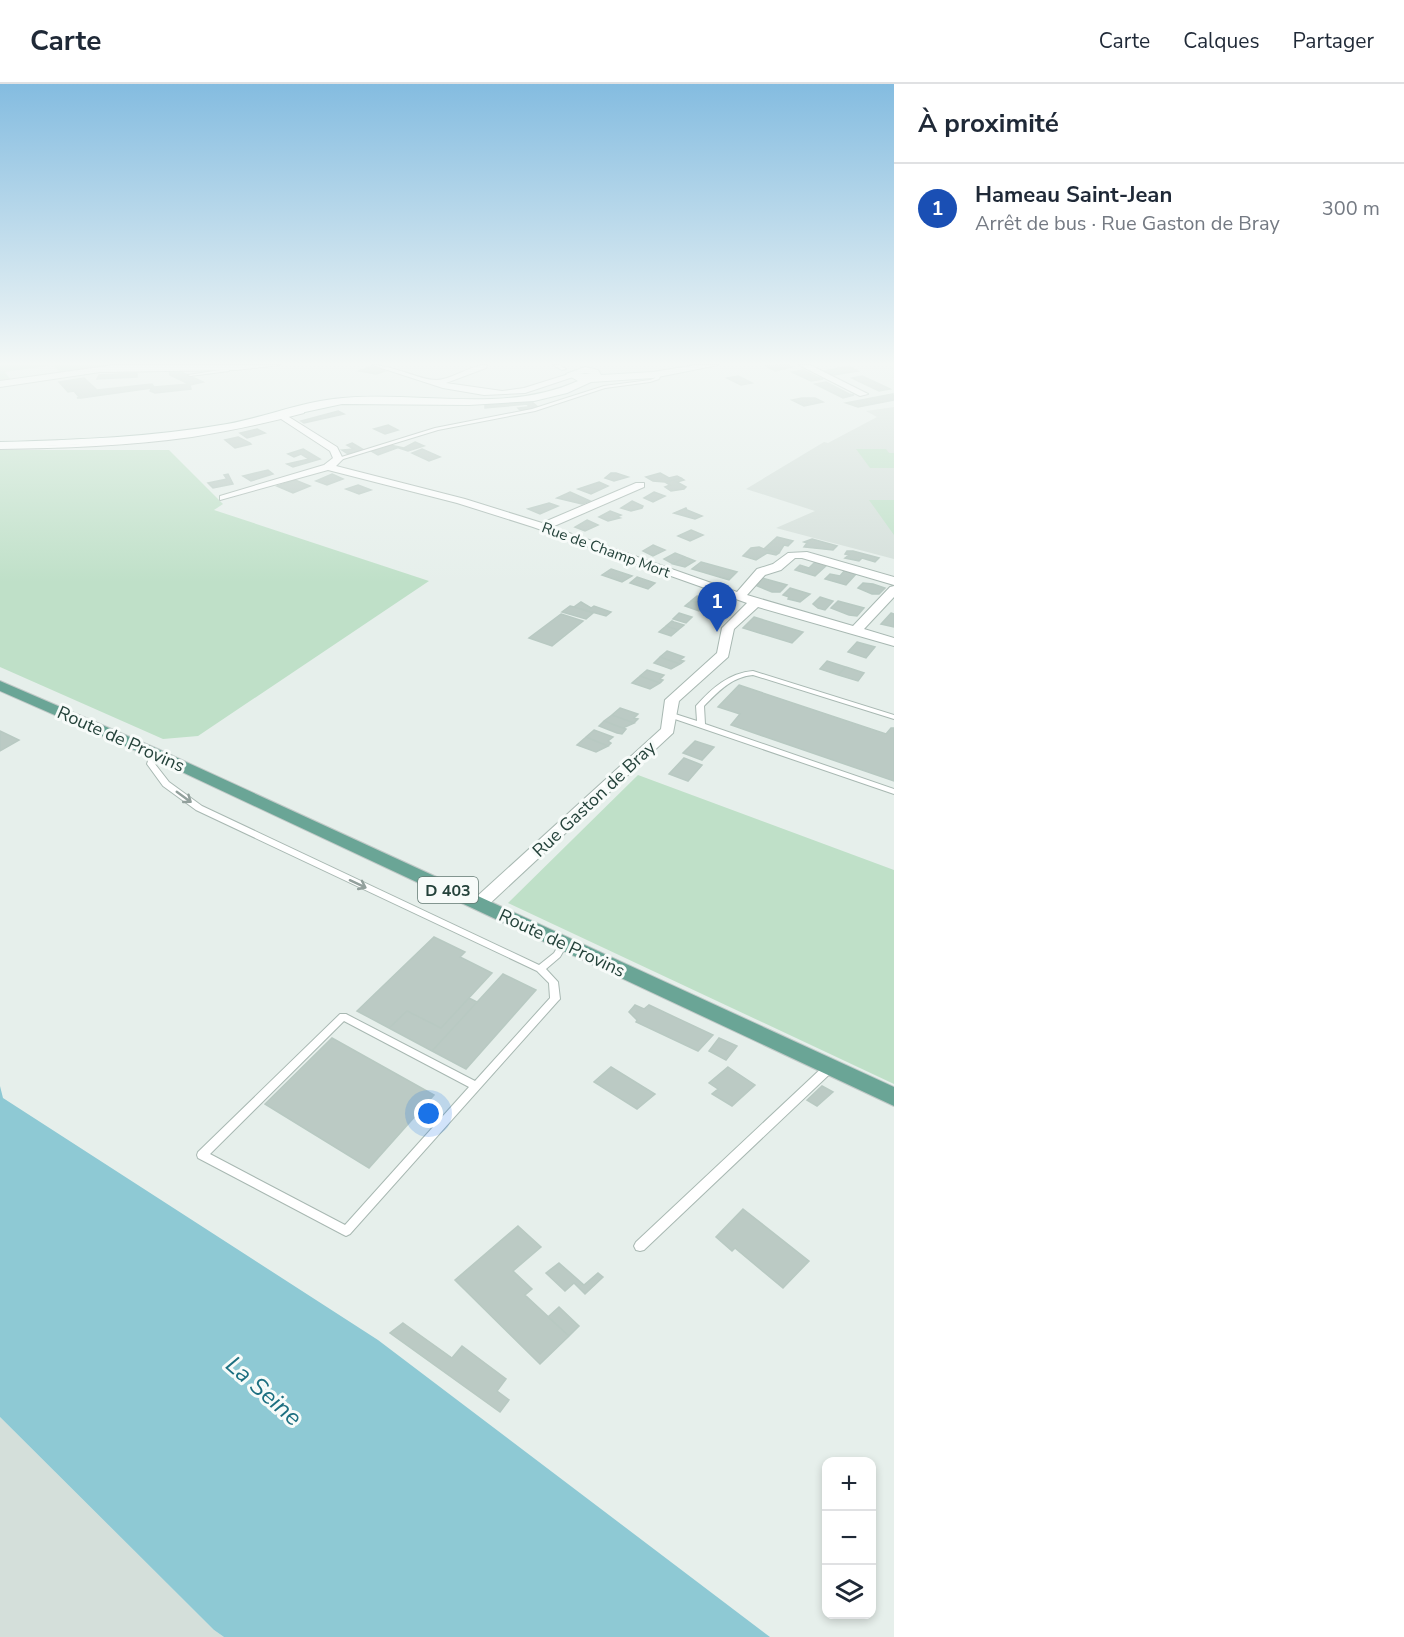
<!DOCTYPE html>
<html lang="fr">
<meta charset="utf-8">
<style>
body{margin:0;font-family:"Nunito Sans",sans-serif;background:#f6f6f7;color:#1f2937}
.controls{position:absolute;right:18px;bottom:18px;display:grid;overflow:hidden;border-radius:12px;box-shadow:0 3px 9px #0003}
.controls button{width:54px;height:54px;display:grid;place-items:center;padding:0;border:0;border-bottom:2px solid #e0e1e3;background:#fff;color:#1f2937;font:30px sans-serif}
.you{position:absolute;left:429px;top:1030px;width:21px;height:21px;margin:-15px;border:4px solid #fff;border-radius:50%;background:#1a73e8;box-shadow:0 0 0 9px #1a73e833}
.badge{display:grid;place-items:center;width:39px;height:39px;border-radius:50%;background:#d93025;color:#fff;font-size:20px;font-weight:700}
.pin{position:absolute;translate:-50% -50px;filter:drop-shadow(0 2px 3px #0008)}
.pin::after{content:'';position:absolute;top:32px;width:21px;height:18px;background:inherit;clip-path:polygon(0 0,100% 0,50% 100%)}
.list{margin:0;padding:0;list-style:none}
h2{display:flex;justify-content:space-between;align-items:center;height:78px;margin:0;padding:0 24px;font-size:26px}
h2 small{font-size:20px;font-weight:400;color:#747a83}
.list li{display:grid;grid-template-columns:39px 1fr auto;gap:18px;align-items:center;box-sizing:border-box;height:90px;padding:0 24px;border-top:2px solid #e0e1e3}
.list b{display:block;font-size:22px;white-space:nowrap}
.list p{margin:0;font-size:20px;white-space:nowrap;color:#747a83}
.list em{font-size:20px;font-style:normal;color:#747a83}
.icon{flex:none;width:33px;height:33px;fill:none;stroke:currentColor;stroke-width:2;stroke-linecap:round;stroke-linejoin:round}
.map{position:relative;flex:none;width:894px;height:1553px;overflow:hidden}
header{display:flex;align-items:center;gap:36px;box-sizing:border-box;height:84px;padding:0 30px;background:#fff;border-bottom:2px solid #e0e1e3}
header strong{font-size:28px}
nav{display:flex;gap:33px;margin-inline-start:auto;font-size:21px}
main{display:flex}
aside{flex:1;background:#fff}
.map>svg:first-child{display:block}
.built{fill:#d4dfda}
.green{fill:#bfe0c8}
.water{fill:#8ec9d4}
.building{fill:#bbcac4;stroke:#b8c9c2;stroke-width:1.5}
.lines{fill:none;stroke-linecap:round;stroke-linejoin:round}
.lane-casing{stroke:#a8b8b2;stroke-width:2}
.street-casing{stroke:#a8b8b2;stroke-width:2}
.secondary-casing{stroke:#a4bbb3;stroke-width:2}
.primary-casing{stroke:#c2cac8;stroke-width:2}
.lane{fill:#fff;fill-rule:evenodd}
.street{fill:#fff;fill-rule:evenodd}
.secondary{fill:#fff;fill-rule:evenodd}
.primary{fill:#6aa596;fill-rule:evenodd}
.oneway{stroke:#92a09c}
.labels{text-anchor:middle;stroke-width:6;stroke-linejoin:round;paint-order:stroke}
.far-street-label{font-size:15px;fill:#24423a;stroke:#f7fbf9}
.shield{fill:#f7fbf9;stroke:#637a73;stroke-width:1.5}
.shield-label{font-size:16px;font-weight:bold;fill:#24423a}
.street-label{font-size:18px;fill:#24423a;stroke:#f7fbf9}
.near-water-label{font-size:24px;font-style:italic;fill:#1c6f80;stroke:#f7fbf9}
</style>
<header>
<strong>Carte</strong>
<nav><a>Carte</a><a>Calques</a><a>Partager</a></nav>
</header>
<main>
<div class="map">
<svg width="894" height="1553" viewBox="0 0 894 1553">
<rect width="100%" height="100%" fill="#e6efeb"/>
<path class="built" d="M894,323v152l-118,-31 39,-17 -69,-22 78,-47 4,1 49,-26 -11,-6z
M0,1333l214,213 10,7h-224z"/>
<path class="green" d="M0,281h116l-55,8 -8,-8 -48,7 7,9 -12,1z
M856,365h30l3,4h5v15h-24z
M0,366h169l54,54 -9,6 215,71 -231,155 -35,3 -163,-72z
M869,416h25v35z
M638,691l256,95v214l-386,-181z"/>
<path class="water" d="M0,1002l3,12 375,242 392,297h-546l-10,-7 -214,-213z"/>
<path class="building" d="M789,281l3,2 -17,4 -9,-5z
M372,282l10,3 3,2 -9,3 -17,-3z
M849,282l9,5 -25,4 -9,-4z
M177,286l26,12 -13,3 1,4 -36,4 -5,-2 2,-3 -71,10h-4l2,-1 -5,-6 -6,1 -9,-10 25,-4 13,12 55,-6 2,3 35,-3 -19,-9 -1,-4z
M803,286l14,7 6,2 -12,2 -19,-9z
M137,289v4l-40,2 2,-4z
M738,292l14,7 -11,2 -14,-7z
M862,292l28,13 -11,2 -27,-13z
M826,298l23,12 5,1 -11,3 -28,-14z
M893,310l1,6 -36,7 -12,-4z
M802,314h13l8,4 -19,4 -12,-6z
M527,318h5l6,5 -17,4 -3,-3 10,-1v-3l-43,4v-3l12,-1z
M338,327l6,3 -40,9 -3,-2z
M388,341l10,5 -13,4 -11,-5z
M257,345l8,4 -18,5 -7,-5z
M238,353l12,6 1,1 -16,4 -10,-8z
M415,358l9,4 -16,5 -18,-6 14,3z
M352,359l12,7 -16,4 -6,-4 12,-1 -7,-4z
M390,361l7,3 -19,7 -7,-4z
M303,365l17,10 -27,8 -6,-3 22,-5 -8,-5 -7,3 -6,-3z
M422,365l18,8 -11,4 -17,-8z
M268,386l5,4 -22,7 -8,-5z
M611,389h5l12,4 -14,4 -9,-3z
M660,389l9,5 8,-2 4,2 -16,4 -12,-1 -7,-4z
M228,390l5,10 -20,4 -5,-5 19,-4 -3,-4z
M332,390l11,5 -16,6 -11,-4z
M681,394l3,2 -7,2 9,5 -2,2 -13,2 -6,-4 5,-2 -5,-3z
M295,396l15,6 -17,7 -16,-7z
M599,398l9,4 -17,8 -13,-5z
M358,401l13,5 -12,4 -13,-5z
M570,408l20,9 -8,3 -25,-6z
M654,408l11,4 -12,6 -9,-4z
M632,417l11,5 -1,2 -11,3 -10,-3z
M549,419l9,3 -18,8 -12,-5z
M686,424l1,2 15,6 -7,3 -21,-6z
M610,427l11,4 -4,2 3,1 -12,3 -9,-4z
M587,436l11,5 -13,6 -10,-4z
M691,446l12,5 -13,6 -12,-5z
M777,453l16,4 -5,5 -4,-1 -5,8 -15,-4z
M812,455l25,7 -4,4 -29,-3 3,-4 -3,-1z
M653,461l12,5 -12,6 -10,-5z
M759,463l5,2 15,4 -3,2 -9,-2 -11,7 -13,-4 8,-8z
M847,467h6l26,7 -4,4 -13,-4 -3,3 -14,-3 4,-3 -4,-1z
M675,469l10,4 -12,7 -9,-5z
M685,473l10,4 -10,6 -12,-3z
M701,478l36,10 -8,8 -37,-11z
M815,478l12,3 -12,11 -20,-6 5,-5 9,3z
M611,485l21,7 -10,6 -20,-7z
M845,486l12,3 -11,12 -21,-6 5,-5 10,2z
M637,493l18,6 -7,6 -18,-6z
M762,494l25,7 -7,7h-8l-17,-7z
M863,499l10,1 12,4 -6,6h-7l-14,-6z
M790,504l20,6 -10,8 -12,-3 1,-2 -6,-2z
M697,512l15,4 -6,5 -15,-4z
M820,513l13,4 -8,9 -7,-2 -5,-4z
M691,517l15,4 -7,6 -14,-5z
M838,517l26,7 -7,8 -8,-1 -18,-7z
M581,518l10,6 3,-2 17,6 -5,4 -32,-9z
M570,522l4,1 19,6 -7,6 -24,-7z
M679,529l13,4 -6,6 -13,-4z
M891,529l3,1v13l-13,-3z
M561,530l22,7 -31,25 -23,-8z
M754,533l49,15 -11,11 -49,-15z
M672,537l2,1 10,3 -6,5 -12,-4z
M666,542l12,4 -7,6 -12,-4z
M857,558l18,5 -9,11 -18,-6z
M667,567l17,6 -4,3 4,1 -4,3 -20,-7z
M660,573l20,7 -9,5 -17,-6z
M827,577l19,6 -8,8 -18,-6z
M846,583l18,6 -6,8 -20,-6z
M647,586l17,5 -4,4 3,1 -3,3 -20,-7z
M640,592l20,7 -10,6 -18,-6z
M739,601l147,49 5,-6h3v53l-163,-56 9,-11 -22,-7z
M620,624l18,6 -4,4 4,1 -4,4 -22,-8z
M612,631l22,8 -11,5 -19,-7z
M604,637l19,7 3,1 -4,5 -5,-1 -18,-7z
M594,646l19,7 -5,4 3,2 -3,3 -22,-9z
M0,647l19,9 -19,11z
M586,653l22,9 -12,6 -19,-7z
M695,657l19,6 -12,13 -19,-7z
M684,674l18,7 -14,16 -19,-7z
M434,853l31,15 -5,5 32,16 -51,55 -34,-17 -18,17 -32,-17z
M503,890l33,16 -70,79 -34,-18z
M469,914l8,4 -45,49 -43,-23 18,-17 34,17z
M635,921l9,4 5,-4 64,30 -15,16 -62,-29 1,-2 -8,-8z
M332,954l102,57 -65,73 -104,-64z
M719,954l18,8 -11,14 -17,-9z
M611,983l44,27 -18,15 -43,-27z
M728,983l27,18 -23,21 -20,-12 6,-5 -9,-6z
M822,1002l11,6 -16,14 -10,-6z
M743,1125l66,52 -26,27 -48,-40 -3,3 -16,-14z
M518,1142l23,21 -28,24 19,18 -7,6 44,41 -29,28 -85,-84z
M559,1179l25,22 14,-12 5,4 -18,17 -11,-11 -9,8 -19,-18z
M559,1223l20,19 -10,10 -21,-19z
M403,1239l49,35 10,-12 44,33 -9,12 12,9 -9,12 -110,-79z"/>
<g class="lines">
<g class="lane-casing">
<path id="lane" d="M553,281h6l7,4 -4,1z
M227,285l2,1v1l-39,5 -2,-1z
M657,289l4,1 -2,5 -9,3 -45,6 -70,23 -97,19 -98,30 -5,-1 100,-31 97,-19 72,-23 46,-6 5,-2z
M302,327h2v2c-37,10 -74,18 -112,24 -64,9 -128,11 -192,12v-2c63,-2 126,-4 189,-13 38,-5 76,-14 113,-23z
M753,587l141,44v4l-141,-44c-22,2 -35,17 -49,31l1,18 189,65v5l-225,-77 -1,-2 4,-2 25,8 -1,-15c16,-18 33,-33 57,-35z
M151,667h6l1,2 -3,11 14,18 33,24 337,159 15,-12 7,-12h6l1,2 -8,14 -14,12 12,13 2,17 -2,2 -208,233 -4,2 -4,-2 -144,-76 -1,-3 1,-3 142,-138h6l129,67 75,-83 -1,-15 -12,-12 -341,-161 -33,-24 -16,-22zM344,937l125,66 -124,138 -135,-71z
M830,979l4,1 1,3 -1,3 -190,180 -4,1 -4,-1 -2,-4 2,-4 190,-178z"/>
</g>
<g class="street-casing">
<path id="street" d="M114,281h166l-44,5 -136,2 -100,15v-6z
M372,281c21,0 50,16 65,15 17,-1 32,-15 50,-15l-1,3 -40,15 56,8 22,-3 48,-15 4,3 -51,17 -41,2 -41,-7z
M799,281h11l58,29 -8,2z
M281,328l56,35 6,12 -7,7 129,33 77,24 94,-40h8v4l-92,40 185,65 20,-23 16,-5 15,-11 19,-1 87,25v8l-92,-27h-7l-14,12 -16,5 -18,20 106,31 37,-39 4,-1v11l-30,32 30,9v8l-136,-39 -24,22 -6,28 -49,44 -6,32 -188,175h-12l-3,-4 3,-4 188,-171 4,-29 52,-47 5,-25 25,-25 -214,-76 -76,-24 -129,-33 -108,30v-4l104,-31 9,-7 -3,-7 -52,-34v-4z"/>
</g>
<g class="secondary-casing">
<path id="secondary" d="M696,281h22l-65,13 -62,4 -24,11 -33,8 -65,4 -127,-1 -143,31 -85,8 -114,5v-6c76,-2 153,-5 227,-18 39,-7 76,-23 116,-26 77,-7 162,16 235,-17l-12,-7 19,-7 13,3 3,5 52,-3zM585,289l6,1h-11z"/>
</g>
<g class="primary-casing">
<path id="primary" d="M0,597l160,69 734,337v19l-746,-350 -148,-65z"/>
</g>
<use href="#lane" class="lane"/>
<use href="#street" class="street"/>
<use href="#secondary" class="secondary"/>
<use href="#primary" class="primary"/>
</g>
<defs><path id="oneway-shaft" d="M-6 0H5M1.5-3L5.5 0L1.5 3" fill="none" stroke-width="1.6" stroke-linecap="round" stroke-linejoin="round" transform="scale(1.5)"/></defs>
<g class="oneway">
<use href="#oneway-shaft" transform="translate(184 713) rotate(36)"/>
<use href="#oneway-shaft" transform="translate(358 800) rotate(25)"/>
</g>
<linearGradient id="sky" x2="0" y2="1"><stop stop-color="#84bce0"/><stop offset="0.56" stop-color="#f4f8f6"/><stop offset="1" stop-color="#f4f8f6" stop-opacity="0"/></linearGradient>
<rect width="894" height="499" fill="url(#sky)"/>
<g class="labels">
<g class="far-street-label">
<text transform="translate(606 466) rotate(20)" y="5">Rue de Champ Mort</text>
</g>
<rect class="shield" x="418" y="793" width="60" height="26" rx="4.5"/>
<g class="shield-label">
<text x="448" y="812">D 403</text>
</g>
<g class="street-label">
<text transform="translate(121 655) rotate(24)" y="6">Route de Provins</text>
<text transform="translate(594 715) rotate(-43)" y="6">Rue Gaston de Bray</text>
<text transform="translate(562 859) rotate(25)" y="6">Route de Provins</text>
</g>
<g class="near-water-label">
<text transform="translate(264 1307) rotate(41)" y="8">La Seine</text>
</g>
</g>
</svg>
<div class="controls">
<button>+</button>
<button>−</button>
<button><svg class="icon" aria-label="layers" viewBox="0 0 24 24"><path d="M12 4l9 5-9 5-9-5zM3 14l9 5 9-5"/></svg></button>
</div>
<div class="you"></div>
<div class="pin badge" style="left:717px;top:548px;background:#1a4fb4">1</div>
</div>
<aside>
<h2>À proximité<small></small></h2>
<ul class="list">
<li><span class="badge" style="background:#1a4fb4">1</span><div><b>Hameau Saint-Jean</b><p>Arrêt de bus · Rue Gaston de Bray</p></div><em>300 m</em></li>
</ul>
</aside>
</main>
